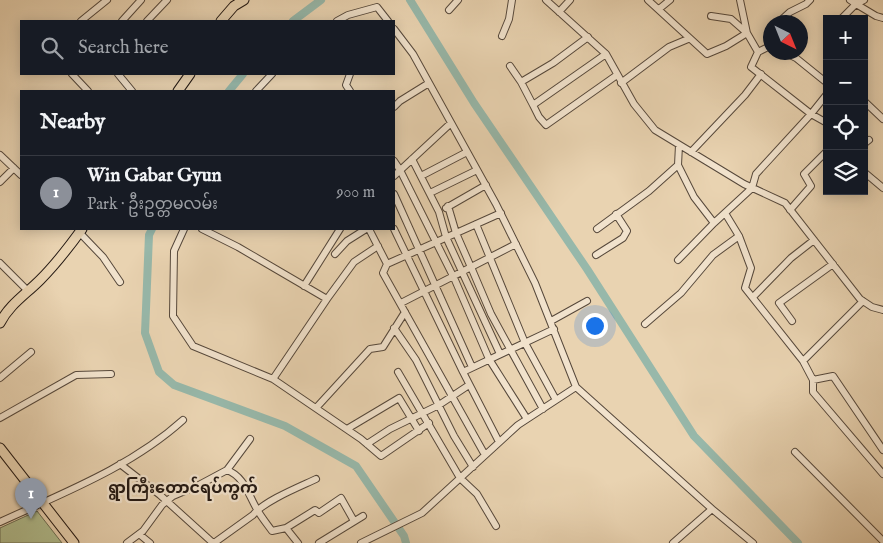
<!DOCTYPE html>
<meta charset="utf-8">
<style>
body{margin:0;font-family:"IM FELL English","Noto Sans Myanmar",serif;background:#20242c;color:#f1f3f6}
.controls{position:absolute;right:15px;top:15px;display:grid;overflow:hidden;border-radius:0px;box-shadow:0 2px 12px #0003}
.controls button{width:45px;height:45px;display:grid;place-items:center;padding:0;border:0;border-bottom:1px solid #363941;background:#171b24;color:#f1f3f6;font:25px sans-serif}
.compass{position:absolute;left:763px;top:15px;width:45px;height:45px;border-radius:50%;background:#171b24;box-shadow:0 2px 12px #0003;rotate:137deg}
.you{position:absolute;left:594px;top:325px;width:18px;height:18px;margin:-12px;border:4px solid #fff;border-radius:50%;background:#1a73e8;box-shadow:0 0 0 8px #1a73e833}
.badge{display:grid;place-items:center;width:32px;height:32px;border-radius:50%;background:#8c9099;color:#fff;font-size:16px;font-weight:700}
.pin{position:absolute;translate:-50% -41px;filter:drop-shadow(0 1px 2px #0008)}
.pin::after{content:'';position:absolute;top:26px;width:18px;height:15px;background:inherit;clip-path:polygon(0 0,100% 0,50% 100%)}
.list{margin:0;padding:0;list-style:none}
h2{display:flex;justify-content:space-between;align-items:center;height:65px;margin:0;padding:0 20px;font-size:21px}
h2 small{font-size:16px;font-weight:400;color:#9ea1a6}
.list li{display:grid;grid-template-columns:32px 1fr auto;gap:15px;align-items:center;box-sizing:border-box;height:75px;padding:0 20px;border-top:1px solid #363941}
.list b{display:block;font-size:19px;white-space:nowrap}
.list p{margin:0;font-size:16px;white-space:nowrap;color:#9ea1a6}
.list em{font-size:16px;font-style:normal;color:#9ea1a6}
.icon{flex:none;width:28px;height:28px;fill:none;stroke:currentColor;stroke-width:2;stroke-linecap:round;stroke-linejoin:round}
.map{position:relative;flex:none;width:883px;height:543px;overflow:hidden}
.search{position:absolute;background:#171b24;box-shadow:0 2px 12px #0003;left:20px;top:20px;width:375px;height:55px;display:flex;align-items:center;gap:12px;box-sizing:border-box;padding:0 18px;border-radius:0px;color:#9ea1a6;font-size:19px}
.panel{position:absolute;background:#171b24;box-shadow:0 2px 12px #0003;left:20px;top:90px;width:375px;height:140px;border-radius:0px}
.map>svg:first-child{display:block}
.green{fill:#b1be8f;stroke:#6b6c52}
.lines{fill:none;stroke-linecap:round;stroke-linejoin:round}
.river{stroke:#97b8aa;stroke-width:8}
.minor-casing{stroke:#56483b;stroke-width:8}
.major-casing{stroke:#251a14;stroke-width:11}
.minor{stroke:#f1e2cc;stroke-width:6}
.major{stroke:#e9d3b1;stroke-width:9}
.labels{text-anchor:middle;stroke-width:4.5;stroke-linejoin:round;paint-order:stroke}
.quarter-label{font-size:16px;font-weight:bold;fill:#251a14;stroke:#f1e2cc}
</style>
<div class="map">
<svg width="883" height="543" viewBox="0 0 883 543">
<rect width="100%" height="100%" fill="#e9d3b1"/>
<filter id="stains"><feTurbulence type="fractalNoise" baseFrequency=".004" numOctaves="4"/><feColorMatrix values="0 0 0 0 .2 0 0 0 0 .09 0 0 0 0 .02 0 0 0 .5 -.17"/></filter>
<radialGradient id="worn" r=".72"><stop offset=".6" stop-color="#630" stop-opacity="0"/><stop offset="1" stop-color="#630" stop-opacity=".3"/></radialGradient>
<path class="green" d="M37,511l25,32h-62v-15z"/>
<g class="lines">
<path class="river" d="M410,0l64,103 113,166 107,167 104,107
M293,21l28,-21
M229,91l14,-17
M152,229l-3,6 -4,98 14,39 15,13 111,41 71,40 48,70 2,7"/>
<g class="minor-casing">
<path id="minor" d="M546,0l60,54 28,50 21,26 89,54 41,19 75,96 12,8 11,3
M648,0l59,54 19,-8 21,-13 -16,-14 -20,-3
M740,0l7,33 11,19
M850,0l6,4 8,-4
M856,4l20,12 7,2
M659,9l11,-9
M449,10l9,-10
M559,12l11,-12
M841,19l19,-19
M81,21l26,-21
M122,21l19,-21
M147,21l20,-21
M337,21l11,-6 29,-8 11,14
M779,22l11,-10 16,-8 4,-4
M394,29l19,25 83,150 39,79 41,104 136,122 41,34
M502,36l7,-17 3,-19
M769,46l1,-15
M770,46l-12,6 -7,15 60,47 16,9
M784,52l12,6 31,25
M606,54l-73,51 6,12 7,8 71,-50
M510,66l11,16 32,-19 35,-26
M72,74l16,17
M118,74l14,17
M521,82l12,23
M621,83l48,-36 19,-8
M256,91l16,-17
M350,91l-4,-6 4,-11
M864,101l19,18
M394,107l6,-6 29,-18
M864,144l5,-4
M691,152l54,-57 16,-21
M0,155l21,20
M412,159l27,53 7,25 54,117
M394,161l6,9 55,110 34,79 38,60
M678,165l16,32 20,26
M864,172l19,16
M394,176l57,-53
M421,176l46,-24
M0,182l14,-14
M430,193l47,-23
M394,194l78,173
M448,206l8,27 14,32
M446,208l40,-23
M790,210l21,-24 -7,-12 23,-23
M725,213l14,23 12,32 -6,20 58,73 10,19v12l70,82
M476,224l49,119 31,57
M184,229l-10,22 -1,65 20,30 80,33 88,60 20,17 48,-33
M202,229l36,18 89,52 27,-37 24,-16
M369,229l18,35
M394,229l69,143 36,70
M597,229l52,-38 29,-26 1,-20
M79,232l24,25 17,25
M335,254l12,-13 19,-12
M596,255l27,-17 4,-7 -11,-17
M678,260l36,-37 38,-35 4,-14 55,-60 16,-20
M0,263l28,28
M471,267l20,47 52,95
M304,286l36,-57
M753,297l38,-39 23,-18
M401,303l115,-59
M551,321l36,-20
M792,321l-13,-18 54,-39
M645,324l36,-31 32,-38 26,-19
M394,328l22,32 38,76 19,31
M803,361l60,-60
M398,372l62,106 17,16 19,32
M463,372l91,-43
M0,378l31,-26
M273,379l54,-80
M813,380l20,-4 50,74
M316,408l54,-59 13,-2 22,-35
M0,418l76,-43 35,-1
M347,429l52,-31 20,33
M367,444l23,-15 49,-24 30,-20
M795,452l88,89
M485,455l-102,-182 4,-9 114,-51
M120,464l40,31 53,48
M227,470c18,7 21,25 31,41 4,7 9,13 14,20l14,-3 12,15
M0,522c63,-29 131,-55 183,-102
M286,528l29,-18 4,3 22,-15 13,23
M139,534l11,9
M127,543l16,-12 19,-26 11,-9 26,-11 28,-15 23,-31
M214,543l39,-28c11,-14 46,-28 63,-36
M319,543l44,-27
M361,543l61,-30 96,-88 58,-38
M673,543l39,-34"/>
</g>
<g class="major-casing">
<path id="major" d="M221,21l13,-15 10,-6
M178,91l12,-17
M0,323c9,-18 25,-28 40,-43 15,-15 29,-33 42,-51
M0,448l74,95"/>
</g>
<use href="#minor" class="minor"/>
<use href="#major" class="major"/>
</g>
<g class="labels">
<g class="quarter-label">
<text x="183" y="493">ရွာကြီးတောင်ရပ်ကွက်</text>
</g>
</g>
<rect width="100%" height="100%" filter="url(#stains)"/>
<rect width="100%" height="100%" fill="url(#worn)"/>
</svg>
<div class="controls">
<button>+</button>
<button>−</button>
<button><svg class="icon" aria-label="locate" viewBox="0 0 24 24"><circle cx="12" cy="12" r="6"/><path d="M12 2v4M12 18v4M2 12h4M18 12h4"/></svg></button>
<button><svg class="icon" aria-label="layers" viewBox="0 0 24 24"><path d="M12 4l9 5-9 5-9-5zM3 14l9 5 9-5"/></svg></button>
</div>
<svg class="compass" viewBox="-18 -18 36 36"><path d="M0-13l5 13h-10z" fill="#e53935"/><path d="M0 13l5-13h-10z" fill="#9ea1a6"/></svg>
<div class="you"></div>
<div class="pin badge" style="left:31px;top:519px">1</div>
<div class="search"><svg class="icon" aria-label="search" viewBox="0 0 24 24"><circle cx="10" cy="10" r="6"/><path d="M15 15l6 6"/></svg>Search here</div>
<section class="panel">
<h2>Nearby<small></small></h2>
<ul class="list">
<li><span class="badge">1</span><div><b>Win Gabar Gyun</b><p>Park · ဦးဥတ္တမလမ်း</p></div><em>900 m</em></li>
</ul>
</section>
</div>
